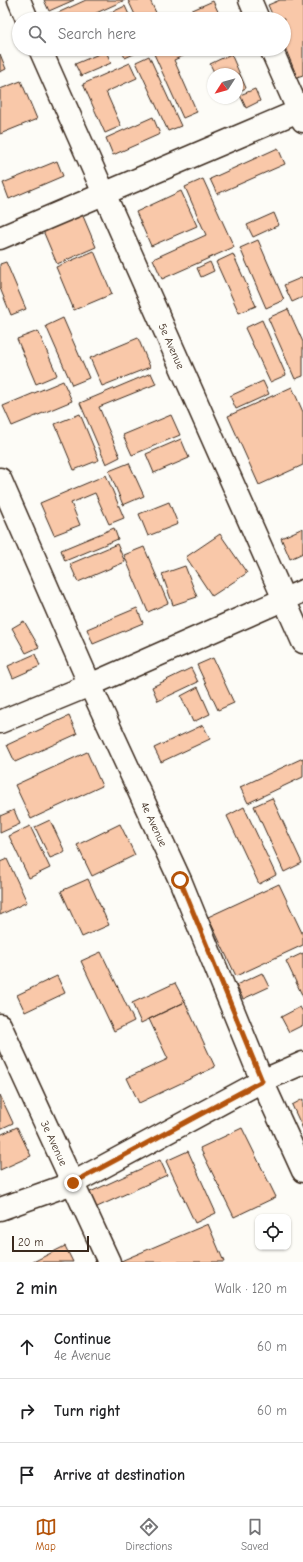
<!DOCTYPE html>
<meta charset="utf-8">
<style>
body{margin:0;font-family:"Comic Neue",sans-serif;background:#f6f6f6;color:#202124}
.controls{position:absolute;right:12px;bottom:12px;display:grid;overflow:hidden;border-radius:8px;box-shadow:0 1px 3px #0004}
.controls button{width:36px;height:36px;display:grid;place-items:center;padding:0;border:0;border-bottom:1px solid #e0e0e0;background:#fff;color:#202124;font:20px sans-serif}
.compass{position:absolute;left:207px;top:68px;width:36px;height:36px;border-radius:50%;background:#fff;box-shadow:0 1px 3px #0004;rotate:234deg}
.scale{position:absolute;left:12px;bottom:10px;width:77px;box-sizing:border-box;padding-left:4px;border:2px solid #3b2a1e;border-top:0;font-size:11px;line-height:14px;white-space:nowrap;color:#3b2a1e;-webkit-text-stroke:3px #fdfcf7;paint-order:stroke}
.stop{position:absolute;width:12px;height:12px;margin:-9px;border:3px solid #b45309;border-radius:50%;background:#fff}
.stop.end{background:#b45309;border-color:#fff;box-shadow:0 1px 4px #0008}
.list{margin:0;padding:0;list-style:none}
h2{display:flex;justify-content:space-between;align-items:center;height:52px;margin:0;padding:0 16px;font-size:17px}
h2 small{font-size:13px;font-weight:400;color:#757577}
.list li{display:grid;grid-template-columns:26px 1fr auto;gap:12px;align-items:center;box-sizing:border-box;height:64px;padding:0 16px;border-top:1px solid #e0e0e0}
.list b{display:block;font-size:15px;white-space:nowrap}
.list p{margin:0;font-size:13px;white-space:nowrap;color:#757577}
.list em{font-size:13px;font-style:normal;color:#757577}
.icon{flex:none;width:22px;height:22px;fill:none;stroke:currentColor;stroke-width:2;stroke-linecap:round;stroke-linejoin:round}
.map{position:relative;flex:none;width:303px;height:1262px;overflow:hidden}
.search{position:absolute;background:#fff;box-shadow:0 1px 3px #0004;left:12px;right:12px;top:12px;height:44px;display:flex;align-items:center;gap:10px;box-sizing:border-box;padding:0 14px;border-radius:22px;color:#757577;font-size:15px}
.sheet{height:244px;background:#fff}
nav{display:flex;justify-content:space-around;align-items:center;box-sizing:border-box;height:56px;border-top:1px solid #e0e0e0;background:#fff;font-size:11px;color:#757577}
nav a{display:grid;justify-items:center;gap:2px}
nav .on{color:#b45309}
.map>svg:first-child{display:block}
.building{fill:#f9c8a9;stroke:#3b2a1e}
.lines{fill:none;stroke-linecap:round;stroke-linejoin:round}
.minor-casing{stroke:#3b2a1e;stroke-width:25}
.minor{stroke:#fdfcf7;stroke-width:22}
.route{stroke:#b45309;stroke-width:5}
.labels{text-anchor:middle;stroke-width:3;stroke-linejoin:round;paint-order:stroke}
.street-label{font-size:11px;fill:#3b2a1e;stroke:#fdfcf7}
</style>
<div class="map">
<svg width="303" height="1262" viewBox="0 0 303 1262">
<rect width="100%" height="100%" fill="#fdfcf7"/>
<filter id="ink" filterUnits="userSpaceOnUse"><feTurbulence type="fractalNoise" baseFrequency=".025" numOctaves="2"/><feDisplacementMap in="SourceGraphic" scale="8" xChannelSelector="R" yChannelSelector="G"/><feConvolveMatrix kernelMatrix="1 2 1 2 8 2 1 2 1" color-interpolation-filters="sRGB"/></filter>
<g filter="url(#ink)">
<path class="building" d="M44,0h30l-25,11z
M86,0h39l-42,19h-31l-1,-3z
M128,0h22l9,19h-22z
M280,0h23v75l-6,2 -13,-32v-26h-10l-6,-14z
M213,1l8,17 -2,1h-47z
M125,6l6,13h-24l-1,-4z
M121,49h24l-20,9z
M165,49h34l-25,11 23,52 -14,6 -29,-64z
M106,51l5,12 -30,13 -6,-12z
M0,54l6,15 -6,3z
M231,54l15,34 -9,4v-18h-22l-5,-10z
M149,56l32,70 -13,5 -32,-69z
M130,63l7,15 -31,14 15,34 -16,7 -22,-49z
M21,81l16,38 -37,15v-45z
M255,89l5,12 -14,7 -6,-13z
M153,117l7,17 -47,21 -7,-17z
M278,148l7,16 -68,30 -7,-15z
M57,161l6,15 -54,23 -6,-16z
M203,179l31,68 -72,32 -9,-20 53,-24 -21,-48z
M181,191l16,35 -46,20 -15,-34z
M80,209l16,38 -39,17 -16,-38z
M274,213l5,12 -26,12 -6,-12z
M258,240l26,60 -18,8 -26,-60z
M94,251l18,43 -38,16 -18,-43z
M233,254l23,52 -17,7 -23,-51z
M6,262l20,47 -15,6 -11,-27v-24z
M210,262l4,9 -13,6 -4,-9z
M303,277v20l-11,5 -8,-17z
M288,309l15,33v34l-8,3 -27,-61z
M63,318l26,60 -17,7 -26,-59z
M262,320l24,55 -16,7 -25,-54z
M38,331l19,44 -21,9 -19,-45z
M138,338l12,29 -48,19 -12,-28z
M151,373l5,11 -57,23 21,50 -14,7 -26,-61z
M63,381l9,20 -60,25 -9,-20z
M263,381l6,13 -33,15 -6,-13z
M292,387l11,25v53l-44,20 -31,-69z
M80,414l19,46 -25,10 -19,-46z
M171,415l9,20 -48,20 -9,-20z
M181,439l8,19 -35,15 -8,-19z
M129,463l15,33 -21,9 -14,-34z
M106,475l18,43 -15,6 -14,-31 -24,10 9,22 -26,10 -14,-32z
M169,502l9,22 -30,12 -9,-22z
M114,528l4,11 -53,22 -4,-11z
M303,528v25l-13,6 -9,-21z
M220,534l27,39 -35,23 -26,-39z
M117,544l8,18 -47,20 -8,-18z
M144,547l24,56 -20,9 -24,-57z
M185,566l12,31 -24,8 -11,-31z
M137,608l6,15 -50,21 -6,-15z
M24,621l15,26 -13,6 -14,-25z
M35,654l5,12 -27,12 -5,-12z
M213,658l21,45 -16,7 -21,-45z
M191,668l7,14 -40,19 -6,-14z
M198,687l12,27 -17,8 -12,-26z
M69,716l8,18 -62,28 -8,-17z
M203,725l7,14 -49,23 -7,-14z
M87,752l15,34 -71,33 -16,-34z
M303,758v19l-55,26 -8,-16z
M272,798l30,65 -18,9 -30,-66z
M244,807l32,68 -17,9 -32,-68z
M14,810l6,14 -20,9v-17z
M50,820l15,32 -15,6 -15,-31z
M120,824l15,31 -43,21 -15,-31z
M30,826l20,42 -21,10 -20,-42z
M7,859l20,43 -27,13v-53z
M88,879l21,46 -27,12 -21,-46z
M279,884l24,51v10l-67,31 -28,-59z
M101,952l33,69 -20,10 -33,-70z
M303,953v44l-17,-36z
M262,973l7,14 -26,12 -7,-14z
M57,976l8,17 -40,19 -8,-17z
M175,983l10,19 -44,21 -9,-20z
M185,1002l30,65 -76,36 -12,-25 41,-19 -19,-40z
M300,1007l3,5v13l-14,7 -8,-15z
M0,1095l13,28 -13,6z
M303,1099v30l-11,-24z
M17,1127l14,29 -31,14v-35z
M242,1128l34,69 -42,20 -34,-69z
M188,1151l28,62 -21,10 -29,-62z
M160,1160l7,15 -72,33 -7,-15z
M208,1224l16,38h-102l-1,-1z
M65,1246l8,16h-40z"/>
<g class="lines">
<g class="minor-casing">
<g id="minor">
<path d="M19,0l8,19"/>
<path d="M250,0l8,19"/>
<path id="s1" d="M40,49l263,593"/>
<path d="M271,49l32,72"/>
<path d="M0,238l303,-129"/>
<path id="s2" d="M0,479l90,206 90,195 82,201 41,90"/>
<path d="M0,722l90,-37 213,-94"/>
<path id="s3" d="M0,1025l109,237"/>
<path d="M0,1209l73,-26 189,-102 41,-18"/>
</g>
</g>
<use href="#minor" class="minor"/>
</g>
</g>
<g class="lines" filter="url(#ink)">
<path class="route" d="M73,1183l189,-102 -82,-201"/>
</g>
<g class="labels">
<g class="street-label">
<text dy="4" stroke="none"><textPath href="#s1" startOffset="325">5e Avenue</textPath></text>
<text dy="4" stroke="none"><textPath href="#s2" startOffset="378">4e Avenue</textPath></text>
<text dy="4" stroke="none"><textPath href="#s3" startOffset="130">3e Avenue</textPath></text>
</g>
</g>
</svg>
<div class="controls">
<button><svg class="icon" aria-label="locate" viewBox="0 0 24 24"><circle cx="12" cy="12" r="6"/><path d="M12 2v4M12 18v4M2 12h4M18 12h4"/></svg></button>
</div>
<svg class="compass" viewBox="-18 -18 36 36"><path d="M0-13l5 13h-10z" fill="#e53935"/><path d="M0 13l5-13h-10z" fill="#757577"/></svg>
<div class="scale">20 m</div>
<div class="stop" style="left:180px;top:880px"></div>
<div class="stop end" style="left:73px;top:1183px"></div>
<div class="search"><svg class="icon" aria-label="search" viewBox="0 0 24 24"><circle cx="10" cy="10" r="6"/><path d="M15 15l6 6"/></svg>Search here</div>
</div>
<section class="sheet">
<h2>2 min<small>Walk · 120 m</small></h2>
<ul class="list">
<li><svg class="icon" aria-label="ahead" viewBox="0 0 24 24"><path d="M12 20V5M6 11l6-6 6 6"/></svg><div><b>Continue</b><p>4e Avenue</p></div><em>60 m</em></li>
<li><svg class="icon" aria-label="right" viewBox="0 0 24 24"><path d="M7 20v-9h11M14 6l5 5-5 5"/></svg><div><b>Turn right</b></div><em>60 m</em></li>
<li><svg class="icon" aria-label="arrive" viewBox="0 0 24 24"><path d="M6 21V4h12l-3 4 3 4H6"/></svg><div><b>Arrive at destination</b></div></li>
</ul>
</section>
<nav>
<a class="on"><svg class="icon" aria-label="map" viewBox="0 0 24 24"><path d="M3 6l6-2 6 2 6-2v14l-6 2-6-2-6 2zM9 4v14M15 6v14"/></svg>Map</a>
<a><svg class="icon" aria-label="directions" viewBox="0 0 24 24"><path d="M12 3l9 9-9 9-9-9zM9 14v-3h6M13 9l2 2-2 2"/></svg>Directions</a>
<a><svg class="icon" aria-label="saved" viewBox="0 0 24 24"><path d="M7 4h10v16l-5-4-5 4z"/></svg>Saved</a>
</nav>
